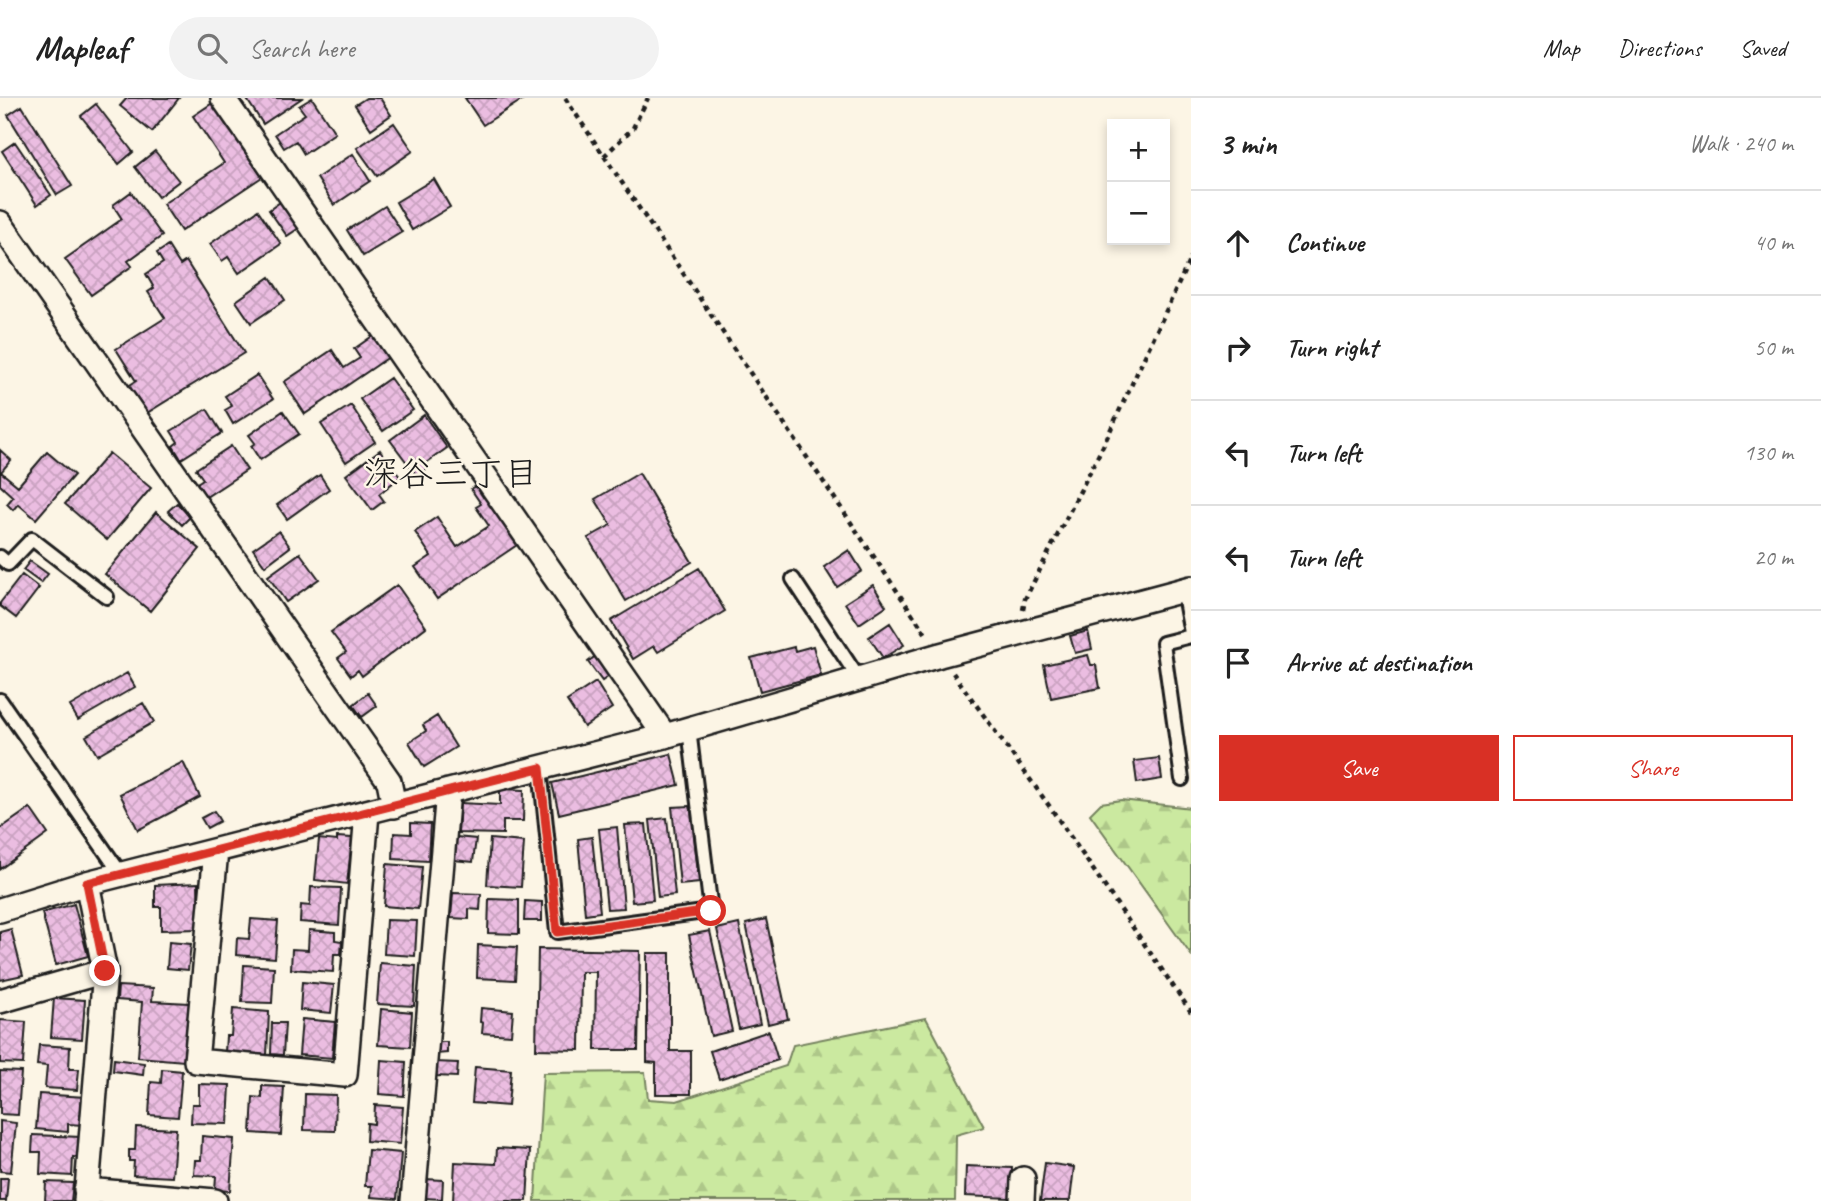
<!DOCTYPE html>
<meta charset="utf-8">
<style>
body{margin:0;font-family:Caveat,"Klee One",sans-serif;background:#f2f2f2;color:#222}
.controls{position:absolute;right:21px;top:21px;display:grid;overflow:hidden;border-radius:0px;box-shadow:0 4px 10px #0003}
.controls button{width:63px;height:63px;display:grid;place-items:center;padding:0;border:0;border-bottom:2px solid #e0e0e0;background:#fff;color:#222;font:35px sans-serif}
.stop{position:absolute;width:21px;height:21px;margin:-16px;border:5px solid #d93025;border-radius:50%;background:#fff}
.stop.end{background:#d93025;border-color:#fff;box-shadow:0 2px 7px #0008}
.list{margin:0;padding:0;list-style:none}
h2{display:flex;justify-content:space-between;align-items:center;height:91px;margin:0;padding:0 28px;font-size:30px}
h2 small{font-size:23px;font-weight:400;color:#767676}
.list li{display:grid;grid-template-columns:46px 1fr auto;gap:21px;align-items:center;box-sizing:border-box;height:105px;padding:0 28px;border-top:2px solid #e0e0e0}
.list b{display:block;font-size:26px;white-space:nowrap}
.list em{font-size:23px;font-style:normal;color:#767676}
.actions{display:flex;gap:14px;padding:21px 28px}
.actions a{flex:1;padding:16px 0;border:2px solid #d93025;border-radius:0px;text-align:center;font-size:24px;color:#d93025}
.actions .main{background:#d93025;color:#fff}
.icon{flex:none;width:38px;height:38px;fill:none;stroke:currentColor;stroke-width:2;stroke-linecap:round;stroke-linejoin:round}
.map{position:relative;flex:none;width:1191px;height:1103px;overflow:hidden}
header{display:flex;align-items:center;gap:42px;box-sizing:border-box;height:98px;padding:0 35px;background:#fff;border-bottom:2px solid #e0e0e0}
header strong{font-size:33px}
nav{display:flex;gap:38px;margin-inline-start:auto;font-size:24px}
.search{width:490px;height:63px;background:#f2f2f2;display:flex;align-items:center;gap:18px;box-sizing:border-box;padding:0 24px;border-radius:38px;color:#767676;font-size:26px}
main{display:flex}
aside{flex:1;background:#fff}
.map>svg:first-child{display:block}
.forest{fill:url(#forest-firs);stroke:#74825e;stroke-width:2}
.building{fill:url(#building-cross-hatch);stroke:#1c1c1c;stroke-width:2}
.lines{fill:none;stroke-linecap:round;stroke-linejoin:round}
.service-casing{stroke:#1c1c1c;stroke-width:18}
.minor-casing{stroke:#1c1c1c;stroke-width:28}
.path{stroke:#1c1c1c;stroke-width:4.5;stroke-dasharray:5 5;stroke-linecap:butt}
.service{stroke:#fcf5e5;stroke-width:12}
.minor{stroke:#fcf5e5;stroke-width:23}
.route{stroke:#d93025;stroke-width:9}
.labels{text-anchor:middle;stroke-width:5;stroke-linejoin:round;paint-order:stroke}
.neighbourhood-label{font-size:35px;fill:#1c1c1c;stroke:#fcf5e5}
</style>
<header>
<strong>Mapleaf</strong>
<div class="search"><svg class="icon" aria-label="search" viewBox="0 0 24 24"><circle cx="10" cy="10" r="6"/><path d="M15 15l6 6"/></svg>Search here</div>
<nav><a>Map</a><a>Directions</a><a>Saved</a></nav>
</header>
<main>
<div class="map">
<svg width="1191" height="1103" viewBox="0 0 1191 1103">
<defs>
<pattern id="forest-firs" width="22" height="20" patternUnits="userSpaceOnUse" patternTransform="scale(1.75)"><rect width="22" height="20" fill="#cbe9a0"/><path d="M5 1l3.5 6h-7zM16 11l3.5 6h-7z" fill="#aec789"/></pattern>
<pattern id="building-cross-hatch" width="8" height="8" patternUnits="userSpaceOnUse" patternTransform="scale(1.75)"><rect width="8" height="8" fill="#ebbde1"/><path d="M0 0l8 8M0 8l8-8" fill="none" stroke="#c9a2c0"/></pattern>
</defs>
<rect width="100%" height="100%" fill="#fcf5e5"/>
<filter id="ink" filterUnits="userSpaceOnUse"><feTurbulence type="fractalNoise" baseFrequency=".0143" numOctaves="2"/><feDisplacementMap in="SourceGraphic" scale="14" xChannelSelector="R" yChannelSelector="G"/><feConvolveMatrix kernelMatrix="1 2 1 2 8 2 1 2 1" color-interpolation-filters="sRGB"/></filter>
<g filter="url(#ink)">
<path class="forest" d="M1121,702l70,8v147l-101,-141 11,-11z
M926,920l58,109 -28,8 -1,66h-420l8,-128 102,-1 3,27 29,2 109,-35 7,-21z"/>
<path class="building" d="M127,0h52l-27,34 -32,-26z
M246,0h56l-39,26z
M312,0l23,35 -31,21 -8,-13 -12,7 -9,-14 30,-20 -6,-8z
M366,0h14l11,17 -20,14 -16,-24z
M465,0h60l-42,27z
M214,4l48,75 -81,54 -18,-27 61,-41 -31,-47z
M96,6l37,48 -14,12 -38,-48z
M22,8l50,80 -15,9 -49,-80z
M394,25l19,28 -36,25 -20,-28z
M15,44l36,53 -14,10 -35,-54z
M155,53l24,30 -21,16 -23,-30z
M353,56l17,27 -36,24 -17,-27z
M434,81l16,28 -38,23 -16,-28z
M131,94l31,44 -34,25 4,5 -41,29 -26,-36 57,-40 -9,-14z
M283,102l19,26 -15,10 -18,-26z
M385,108l17,26 -39,24 -16,-26z
M258,112l23,34 -42,29 -11,-16 -6,4 -12,-17z
M168,148l12,19 6,-4 58,92 -102,63 -17,-28 11,-7 -20,-32 49,-31 -17,-26 6,-4 -8,-14 17,-11 -6,-10z
M270,179l15,23 -34,23 -15,-22z
M374,237l15,22 -84,57 -21,-32 48,-32 12,18 16,-10 -6,-9z
M257,277l16,24 -40,25 -8,-14 7,-4 -7,-10z
M390,280l23,32 -30,21 -23,-32z
M351,307l24,37 -29,20 -25,-38z
M207,311l15,24 -41,26 -8,-13 5,-4 -7,-11z
M283,313l16,23 -39,26 -9,-14 4,-3 -6,-8z
M424,317l23,33 -21,15 3,4 -12,9 -27,-36z
M231,348l16,24 -41,27 -9,-14 6,-4 -7,-10z
M0,352l11,10 -10,12 17,14 29,-34 27,23 -38,44 -18,-15 -5,6 -6,-6 6,-7 -13,-12z
M380,352l20,27 -21,17 5,7 -12,9 -26,-35z
M109,355l42,35 -44,52 -42,-36z
M639,375l53,89 -66,39 -38,-63 23,-13 -16,-26z
M320,377l9,14 -42,30 -10,-14z
M476,388l7,11 4,-3 33,49 -83,56 -22,-32 16,-11 -16,-24 22,-15 20,30 32,-21 -13,-19 5,-3 -10,-15z
M177,405l13,14 -8,8 -14,-14z
M156,414l44,37 -50,62 -45,-37z
M279,433l11,16 -25,19 -12,-17z
M849,452l13,21 -25,16 -13,-20z
M300,455l19,26 -33,23 -18,-26z
M30,463l18,13 -7,9 -18,-13z
M699,470l26,43 -67,41 -4,-6 -21,13 -22,-38z
M22,477l17,13 -23,30 -16,-12v-3z
M397,487l29,42 -64,49 -4,-6 -7,6 -13,-18 8,-6 -15,-20z
M873,487l13,21 -27,18 -14,-21z
M890,525l14,22 -21,13 -14,-21z
M1088,533l4,18 -17,4 -5,-17z
M813,548l8,29 -61,16 -9,-33 43,-11 1,4z
M598,556l14,20 -10,7 -14,-19z
M1088,557l3,10h5l4,23 -49,10 -7,-33z
M127,575l8,14 -57,33 -8,-14z
M596,584l16,26 -28,19 -17,-26z
M368,595l9,13 -15,11 -9,-12z
M143,605l11,19 -57,33 -11,-19z
M437,618l19,31 -32,20 -15,-25 17,-11 -3,-6z
M671,656l8,31 -120,29 -7,-31z
M1159,660l3,21 -25,4 -3,-22z
M183,664l17,35 -62,33 -18,-36z
M500,691l24,1 -1,31h-20v13l-45,-1 2,-30 40,2z
M691,708l8,77 -19,2 -8,-78z
M30,710l18,26 -48,35v-40z
M214,713l6,10 -13,7 -6,-10z
M667,720l8,77 -17,2 -8,-77z
M411,725l19,1 -2,37 -35,-2 1,-26 17,1z
M646,726l7,76 -21,2 -7,-77z
M617,729l7,81 -17,1 -8,-80z
M337,739l15,1 -5,46 -32,-4 4,-41 18,2z
M456,739l20,2 -3,23 -19,-2z
M592,739l8,75 -15,2 -7,-75z
M490,741l34,3 -3,45 -34,-2z
M387,766l35,3 -4,42 -34,-3z
M198,785l1,46 -38,1v-23h-6v-22z
M311,789l30,1 -2,37 -39,-3 1,-17 9,1z
M453,795l28,1 -1,16 -11,-1v10l-18,-1z
M489,801l30,1v34l-31,-1z
M525,803l17,1v19h-18z
M74,806l14,52 -32,9 -14,-52z
M251,821l27,2 -3,37 -39,-3 1,-17 12,1z
M766,821l22,100 -20,5 -22,-100z
M386,822l31,1 -2,35 -31,-2z
M739,826l21,100 -21,5 -22,-100z
M11,831l12,46 -23,5v-48z
M309,832l26,2v8l7,1 -1,13h-7l-1,18 -42,-3 1,-20 16,1z
M710,833l22,100 -21,5 -22,-101z
M169,844l22,2 -3,26 -21,-2z
M478,847l39,2 -2,33 -38,-2z
M538,851l102,2 -2,99h-43l1,-78h-15l-1,78 -44,-1z
M647,855h23v98h21v43h-35v-31l-9,-1z
M380,865l36,3 -2,40 -37,-2z
M244,867l30,2 -2,36 -30,-1z
M302,884l32,3 -3,28 -31,-3z
M118,888l35,2 -1,13 37,2 -5,58 -46,-4 4,-55 -25,-2z
M54,900l31,2 -3,39 -31,-2z
M481,910l32,3 -2,24 -29,-2 1,-10 -3,-1z
M233,911l36,3 -2,43 -42,-3 1,-16h5z
M381,911l31,3 -2,35 -32,-2z
M302,921l33,3 -3,36 -33,-3z
M0,922l26,2 -3,42 -23,-1z
M272,925h13l-2,32 -12,-1z
M769,933l9,29 -59,19 -9,-28z
M436,944h11v11l-11,1z
M39,947l31,2 -1,22h10l-2,21 -32,-2 2,-22 -10,-1z
M114,961l30,4 -1,12 -30,-4z
M381,962l25,2 -2,34 -25,-2z
M435,964l23,1 -1,14 -22,-1z
M475,969l36,3 -3,36 -36,-3z
M162,971l20,2 -4,46 -29,-2 2,-33 10,1z
M0,973l21,1 -3,43 -18,-1z
M199,986l31,1 -2,39 -37,-1 1,-19h7z
M262,988l22,1 -3,48 -30,-2 2,-36 9,1z
M39,996l46,3 -2,28 -15,-1v8l-32,-3z
M305,996l31,1 -1,36 -31,-1z
M375,1007l28,2 -3,37 -34,-3 1,-18 7,1z
M0,1023l16,2 -5,49 -11,-1z
M136,1029l40,2 -4,48 -39,-2 1,-14h-5v-11h6z
M33,1037l48,2 -2,21 -6,-1 -1,19 -32,-2 1,-22h-9z
M202,1038l32,3 -4,52 -15,-1 1,-14 -22,-1 1,-15h6z
M497,1050l33,2 -3,51h-74l2,-39 41,2z
M368,1052l33,3 -4,46 -26,-2 1,-11h-7z
M1045,1065l29,4 -4,34h-30z
M966,1068l46,2 -2,30 -45,-2z
M0,1080h8l-2,23h-6z
M425,1081l18,1 -1,19 -18,-1z
M46,1084l27,1 -2,18h-26z"/>
<g class="lines">
<g class="service-casing">
<path id="service" d="M0,459l8,7 24,-25 75,58
M793,481l66,100
M1183,492l8,43
M0,602l121,174
M540,670l17,164 154,-21 -22,-182
M1182,681l-19,-136 28,-7"/>
</g>
<g class="minor-casing">
<path id="minor" d="M223,0l442,638
M0,125l389,558 5,25
M216,753l-20,210 149,14 22,-262
M0,812l87,-27 578,-147 275,-81 251,-67
M0,903l105,-30
M86,1092l129,11
M86,1103l19,-230 -18,-88
M413,1103l35,-410
M1022,1103l1,-22"/>
</g>
<path class="path" d="M565,0l363,539
M604,58l29,-28 15,-30
M1023,512l2,-11 78,-153 88,-189
M953,575l97,134 141,205"/>
<use href="#service" class="service"/>
<use href="#minor" class="minor"/>
</g>
</g>
<g class="lines" filter="url(#ink)">
<path class="route" d="M105,873l-18,-88 453,-115 17,164 154,-21"/>
</g>
<g class="labels">
<g class="neighbourhood-label">
<text x="451" y="387">深谷三丁目</text>
</g>
</g>
</svg>
<div class="controls">
<button>+</button>
<button>−</button>
</div>
<div class="stop" style="left:711px;top:813px"></div>
<div class="stop end" style="left:105px;top:873px"></div>
</div>
<aside>
<h2>3 min<small>Walk · 240 m</small></h2>
<ul class="list">
<li><svg class="icon" aria-label="ahead" viewBox="0 0 24 24"><path d="M12 20V5M6 11l6-6 6 6"/></svg><div><b>Continue</b></div><em>40 m</em></li>
<li><svg class="icon" aria-label="right" viewBox="0 0 24 24"><path d="M7 20v-9h11M14 6l5 5-5 5"/></svg><div><b>Turn right</b></div><em>50 m</em></li>
<li><svg class="icon" aria-label="left" viewBox="0 0 24 24"><path d="M17 20v-9H6M10 6l-5 5 5 5"/></svg><div><b>Turn left</b></div><em>130 m</em></li>
<li><svg class="icon" aria-label="left" viewBox="0 0 24 24"><path d="M17 20v-9H6M10 6l-5 5 5 5"/></svg><div><b>Turn left</b></div><em>20 m</em></li>
<li><svg class="icon" aria-label="arrive" viewBox="0 0 24 24"><path d="M6 21V4h12l-3 4 3 4H6"/></svg><div><b>Arrive at destination</b></div></li>
</ul>
<div class="actions"><a class="main">Save</a><a>Share</a></div>
</aside>
</main>
